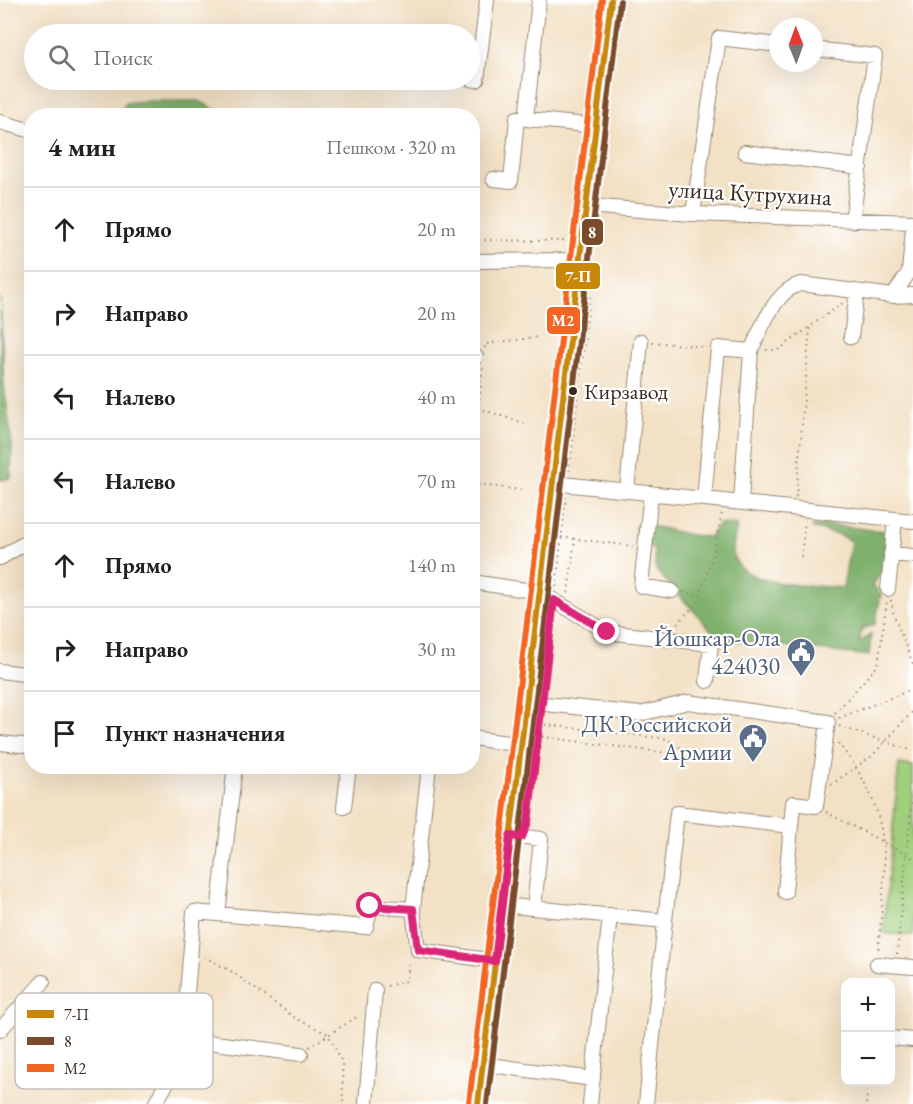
<!DOCTYPE html>
<html lang="ru">
<meta charset="utf-8">
<style>
body{margin:0;font-family:"EB Garamond",serif;background:#f2f2f2;color:#202124}
.controls{position:absolute;right:18px;bottom:18px;display:grid;overflow:hidden;border-radius:12px;box-shadow:0 6px 24px #0002}
.controls button{width:54px;height:54px;display:grid;place-items:center;padding:0;border:0;border-bottom:2px solid #e0e0e0;background:#fff;color:#202124;font:30px sans-serif}
.compass{position:absolute;left:769px;top:18px;width:54px;height:54px;border-radius:50%;background:#fff;box-shadow:0 6px 24px #0002;rotate:359deg}
.stop{position:absolute;width:18px;height:18px;margin:-14px;border:4px solid #db2777;border-radius:50%;background:#fff}
.stop.end{background:#db2777;border-color:#fff;box-shadow:0 2px 6px #0008}
.list{margin:0;padding:0;list-style:none}
h2{display:flex;justify-content:space-between;align-items:center;height:78px;margin:0;padding:0 24px;font-size:26px}
h2 small{font-size:20px;font-weight:400;color:#757577}
.list li{display:grid;grid-template-columns:39px 1fr auto;gap:18px;align-items:center;box-sizing:border-box;height:84px;padding:0 24px;border-top:2px solid #e0e0e0}
.list b{display:block;font-size:22px;white-space:nowrap}
.list em{font-size:20px;font-style:normal;color:#757577}
.icon{flex:none;width:33px;height:33px;fill:none;stroke:currentColor;stroke-width:2;stroke-linecap:round;stroke-linejoin:round}
.map{position:relative;flex:none;width:913px;height:1104px;overflow:hidden}
.search{position:absolute;background:#fff;box-shadow:0 6px 24px #0002;left:24px;top:24px;width:456px;height:66px;display:flex;align-items:center;gap:15px;box-sizing:border-box;padding:0 21px;border-radius:33px;color:#757577;font-size:22px}
.panel{position:absolute;background:#fff;box-shadow:0 6px 24px #0002;left:24px;top:108px;width:456px;height:666px;border-radius:24px}
.map>svg:first-child{display:block}
.green{fill:#9fce7c;stroke:#6d7c4d;stroke-width:1.5}
.forest{fill:#7fb16c;stroke:#5d6e45;stroke-width:1.5}
.lines{fill:none;stroke-linecap:round;stroke-linejoin:round}
.minor-casing{stroke:#978672;stroke-width:16}
.path{stroke:#978672;stroke-width:2;stroke-dasharray:1.5 4.5;stroke-linecap:butt}
.minor{stroke:#fff;stroke-width:14}
.bus-1-casing{stroke:#fff;stroke-width:10}
.bus-2-casing{stroke:#fff;stroke-width:10}
.bus-3-casing{stroke:#fff;stroke-width:10}
.bus-1{stroke:#c88708;stroke-width:6}
.bus-2{stroke:#7a4b2a;stroke-width:6}
.bus-3{stroke:#f26522;stroke-width:6}
.route{stroke:#db2777;stroke-width:8}
.bus-dot{fill:#3b2a1e;stroke:#fff;stroke-width:2}
.labels{text-anchor:middle;stroke-width:4.5;stroke-linejoin:round;paint-order:stroke}
.bus-label{font-size:22px;fill:#3b2a1e;stroke:#fff;text-anchor:start}
.street-label{font-size:24px;fill:#3b2a1e;stroke:#fff}
.service-label{font-size:24px;fill:#4e5e75;stroke:#fff;text-anchor:end}
.key{fill:#fff;stroke:#c4bfbc;stroke-width:1.5}
.key-label{font-size:16px;fill:#3b2a1e}
.line-badge{stroke:#fff;stroke-width:2}
.badge-label{font-size:16px;text-anchor:middle;font-weight:bold;fill:#fff}
</style>
<div class="map">
<svg width="913" height="1104" viewBox="0 0 913 1104">
<rect width="100%" height="100%" fill="#fff"/>
<filter id="ink" filterUnits="userSpaceOnUse"><feTurbulence type="fractalNoise" baseFrequency=".0167" numOctaves="2"/><feDisplacementMap in="SourceGraphic" scale="12" xChannelSelector="R" yChannelSelector="G"/><feConvolveMatrix kernelMatrix="1 2 1 2 8 2 1 2 1" color-interpolation-filters="sRGB"/></filter>
<filter id="wash" filterUnits="userSpaceOnUse"><feTurbulence type="fractalNoise" baseFrequency=".008" numOctaves="4" result="noise"/><feDisplacementMap in="SourceGraphic" scale="24" xChannelSelector="R" yChannelSelector="G"/><feGaussianBlur stdDeviation="1.35" result="paint"/><feColorMatrix in="noise" values="0 0 0 0 0 0 0 0 0 0 0 0 0 0 0 0 0 1.4 0 .05"/><feComposite in="paint" operator="in"/></filter>
<g filter="url(#wash)">
<rect width="100%" height="100%" fill="#f3e1c5"/>
<path class="green" d="M899,764l14,2v170l-30,-3z"/>
<path class="forest" d="M144,101h55l26,14h-106l7,-12z
M0,297l4,86 8,63 -1,32 -11,2z
M719,524l18,1c-1,8 -4,16 -4,24 -2,40 82,36 110,39l8,-47 -11,-6 -28,-7 9,-4 62,7c9,20 1,37 -10,54l8,10 -6,29 -13,5 -3,14 12,-9 -2,22 -146,-17 -8,-5 -59,-64 -2,-20 -19,-14 1,-11c27,0 50,13 74,12z"/>
</g>
<g filter="url(#ink)">
<g class="lines">
<g class="minor-casing">
<path id="minor" d="M814,49l61,7 -23,165
M470,79l7,1 10,-80
M526,119l13,-119
M0,122l32,9
M745,152l115,15
M493,179l18,2 6,-63 79,8
M586,206l107,8 220,8
M693,214l26,-176 59,7
M472,261l108,-1
M893,296l20,-1
M851,337l6,-45
M472,357h4
M553,483l360,38
M627,491l14,-150
M651,493l-10,93 31,5
M704,499l14,-151 33,3
M741,502l10,-151c9,-21 25,-62 50,-67l92,12 16,-24 4,-43
M891,554l22,2
M0,558l32,-19
M472,582l68,10 67,40 104,12 -4,37
M888,589l7,-70
M0,671l32,4
M472,738l49,7
M0,743l32,3
M344,807l5,-41
M510,835l31,4 -7,69
M785,892l6,-66
M502,905l163,16 12,-108 114,13 2,-23 23,3 12,-84 -140,-20 -48,12 -114,-12
M413,909l16,-143
M218,914l17,-148
M877,964l36,3
M0,1030l43,-48
M890,1038l23,2
M183,1039l118,15
M483,1064l110,15
M155,1104l15,-27 13,-38 11,-127 172,15 5,-21 42,3 5,41 77,11
M366,1104l9,-114
M478,1104l133,-1104
M590,1104l20,-189
M646,1104l19,-183"/>
</g>
<path class="path" d="M472,240l98,1
M652,342l54,5
M485,348v-4l54,-7
M766,350h12l66,-48
M478,408l51,17
M472,465l11,-99
M569,471l21,-176
M472,484l50,6
M796,497l14,-170
M561,537l72,9
M801,557l4,-36
M556,587l10,-90
M683,592l18,3
M568,593l7,-54
M891,600l3,16 19,48
M673,628l25,-26 17,-54 7,-36
M543,691l10,-77
M835,713l43,-48 9,-65
M839,718l74,-29
M539,724l129,15 10,8 14,3
M839,726l74,25
M536,736l131,17 11,-6
M838,743c60,75 47,121 40,210
M40,770v-4
M831,785l42,-30 40,-44
M826,812l87,46
M526,825l14,-110
M897,954l16,-167
M204,957l27,14 64,47 33,16 14,28 1,42
M387,986l20,-5 2,-21
M309,1047l51,-32
M866,1104l2,-22"/>
<use href="#minor" class="minor"/>
<g class="bus-1-casing">
<path id="bus-1" d="M478,1104l133,-1104"/>
</g>
<g class="bus-2-casing">
<path id="bus-2" d="M487,1104l133,-1103"/>
</g>
<g class="bus-3-casing">
<path id="bus-3" d="M469,1103l133,-1103"/>
</g>
<use href="#bus-1" class="bus-1"/>
<use href="#bus-2" class="bus-2"/>
<use href="#bus-3" class="bus-3"/>
</g>
</g>
<g class="lines" filter="url(#ink)">
<path class="route" d="M370,906l43,3 5,41 77,11 15,-125 12,1 6,-15 26,-222 53,32"/>
</g>
<defs>
<g id="civic-pin" transform="scale(1.5)"><path d="M0 17L-7.5 6A9.5 9.5 0 1 1 7.5 6Z" fill="#5c6f8a" stroke="#fff"/><path d="M-.6-6.5H3V-4.5H.6V-3L4-1V1h2V6H-6V1h2V-1L-.6-3ZM-1.2 2.5V6h2.4V2.5Z" fill="#fff"/></g>
</defs>
<g fill-rule="evenodd">
<use href="#civic-pin" x="801" y="652"/>
<use href="#civic-pin" x="753" y="738"/>
</g>
<circle class="bus-dot" cx="573" cy="391" r="5"/>
<g class="labels">
<g class="bus-label">
<text x="584" y="399">Кирзавод</text>
</g>
<g class="street-label">
<text transform="translate(750 193) rotate(3)" y="8">улица Кутрухина</text>
</g>
<g class="service-label">
<text x="780" y="646">Йошкар-Ола<tspan x="780" dy="28">424030</tspan></text>
<text x="732" y="732">ДК Российской<tspan x="732" dy="28">Армии</tspan></text>
</g>
</g>
<rect x="15" y="993" width="198" height="96" rx="9" class="key"/>
<rect x="27" y="1010" width="27" height="8" fill="#c88708"/>
<rect x="27" y="1037" width="27" height="8" fill="#7a4b2a"/>
<rect x="27" y="1064" width="27" height="8" fill="#f26522"/>
<g class="key-label">
<text x="64" y="1020">7-П</text>
<text x="64" y="1047">8</text>
<text x="64" y="1074">М2</text>
</g>
<g class="line-badge">
<rect x="581" y="218" width="23" height="28" rx="6" fill="#7a4b2a"/>
<rect x="555" y="262" width="46" height="28" rx="6" fill="#c88708"/>
<rect x="546" y="306" width="35" height="29" rx="6" fill="#f26522"/>
</g>
<g class="badge-label">
<text x="592" y="238">8</text>
<text x="578" y="282">7-П</text>
<text x="563" y="326">М2</text>
</g>
</svg>
<div class="controls">
<button>+</button>
<button>−</button>
</div>
<svg class="compass" viewBox="-18 -18 36 36"><path d="M0-13l5 13h-10z" fill="#e53935"/><path d="M0 13l5-13h-10z" fill="#757577"/></svg>
<div class="stop" style="left:370px;top:906px"></div>
<div class="stop end" style="left:607px;top:632px"></div>
<div class="search"><svg class="icon" aria-label="search" viewBox="0 0 24 24"><circle cx="10" cy="10" r="6"/><path d="M15 15l6 6"/></svg>Поиск</div>
<section class="panel">
<h2>4 мин<small>Пешком · 320 m</small></h2>
<ul class="list">
<li><svg class="icon" aria-label="ahead" viewBox="0 0 24 24"><path d="M12 20V5M6 11l6-6 6 6"/></svg><div><b>Прямо</b></div><em>20 m</em></li>
<li><svg class="icon" aria-label="right" viewBox="0 0 24 24"><path d="M7 20v-9h11M14 6l5 5-5 5"/></svg><div><b>Направо</b></div><em>20 m</em></li>
<li><svg class="icon" aria-label="left" viewBox="0 0 24 24"><path d="M17 20v-9H6M10 6l-5 5 5 5"/></svg><div><b>Налево</b></div><em>40 m</em></li>
<li><svg class="icon" aria-label="left" viewBox="0 0 24 24"><path d="M17 20v-9H6M10 6l-5 5 5 5"/></svg><div><b>Налево</b></div><em>70 m</em></li>
<li><svg class="icon" aria-label="ahead" viewBox="0 0 24 24"><path d="M12 20V5M6 11l6-6 6 6"/></svg><div><b>Прямо</b></div><em>140 m</em></li>
<li><svg class="icon" aria-label="right" viewBox="0 0 24 24"><path d="M7 20v-9h11M14 6l5 5-5 5"/></svg><div><b>Направо</b></div><em>30 m</em></li>
<li><svg class="icon" aria-label="arrive" viewBox="0 0 24 24"><path d="M6 21V4h12l-3 4 3 4H6"/></svg><div><b>Пункт назначения</b></div></li>
</ul>
</section>
</div>
